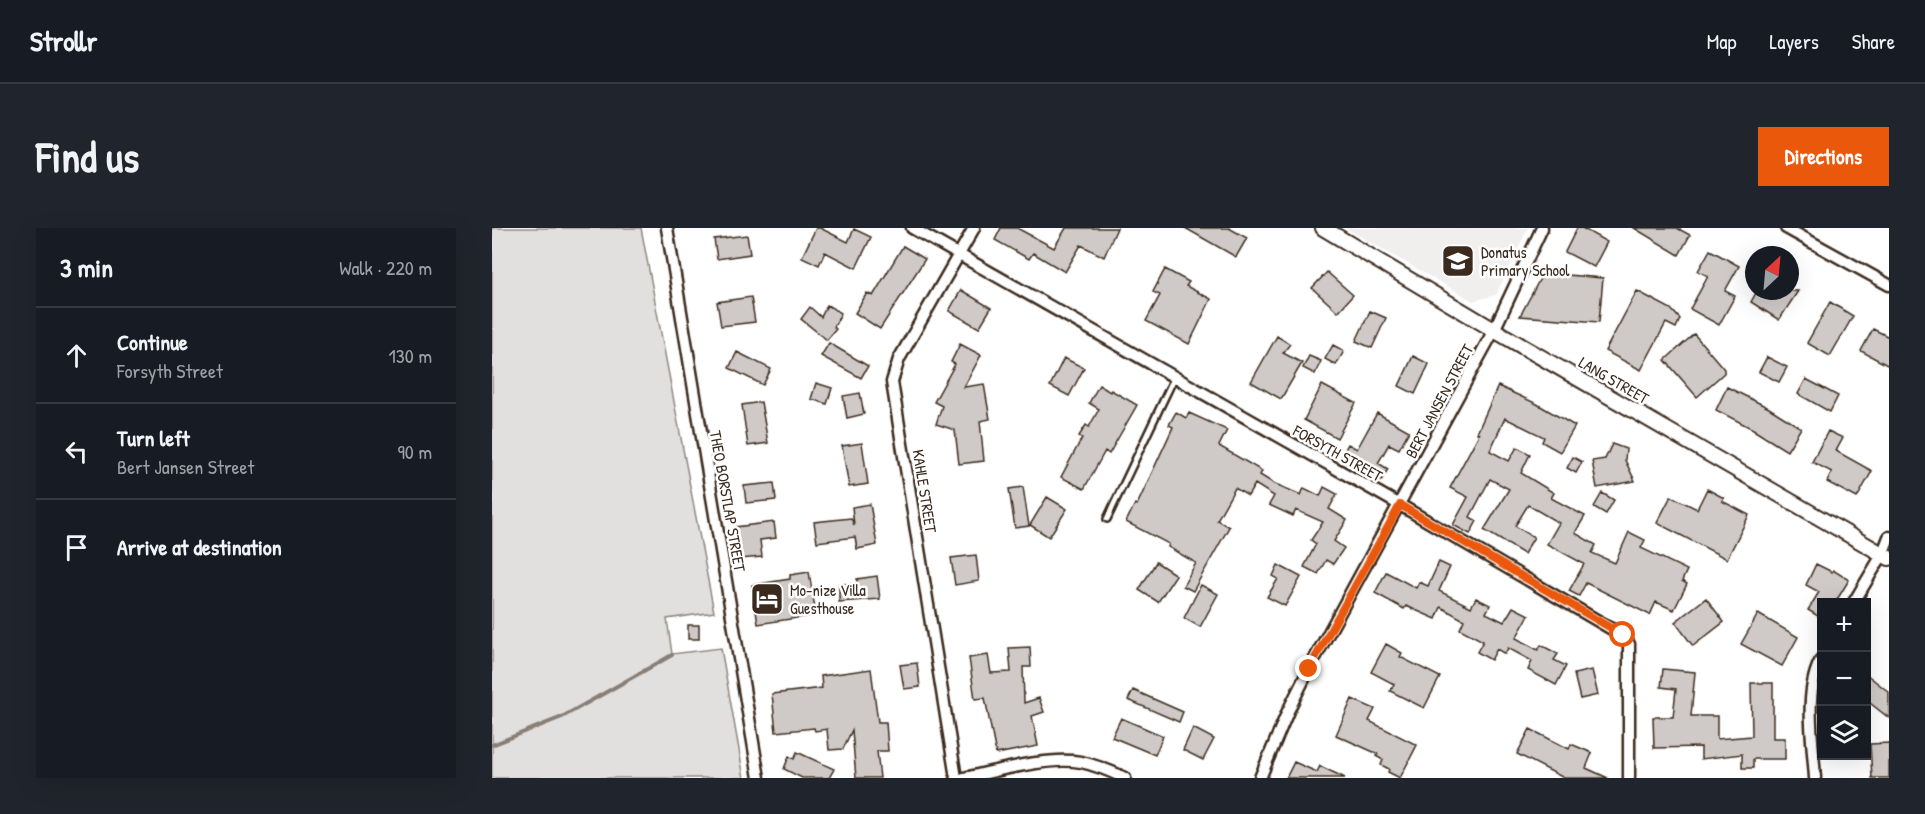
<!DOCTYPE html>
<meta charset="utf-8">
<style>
body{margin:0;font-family:"Patrick Hand",sans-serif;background:#20242c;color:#f1f3f6}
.controls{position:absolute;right:18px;bottom:18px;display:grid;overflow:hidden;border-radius:0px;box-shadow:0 6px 24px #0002}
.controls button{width:54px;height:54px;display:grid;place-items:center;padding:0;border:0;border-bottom:2px solid #363941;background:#171b24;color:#f1f3f6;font:30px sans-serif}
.compass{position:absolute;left:1253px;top:18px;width:54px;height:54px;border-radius:50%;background:#171b24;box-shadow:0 6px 24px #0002;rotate:26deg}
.stop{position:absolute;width:18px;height:18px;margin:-14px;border:4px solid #ea580c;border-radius:50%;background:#fff}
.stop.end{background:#ea580c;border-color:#fff;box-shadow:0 2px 6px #0008}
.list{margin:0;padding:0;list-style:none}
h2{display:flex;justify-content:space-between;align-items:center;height:78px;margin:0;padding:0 24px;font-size:26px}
h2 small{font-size:20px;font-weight:400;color:#9ea1a6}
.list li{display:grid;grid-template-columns:39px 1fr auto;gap:18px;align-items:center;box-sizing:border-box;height:96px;padding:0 24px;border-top:2px solid #363941}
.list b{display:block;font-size:22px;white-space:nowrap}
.list p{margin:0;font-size:20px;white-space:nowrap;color:#9ea1a6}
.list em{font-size:20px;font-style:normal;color:#9ea1a6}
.icon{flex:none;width:33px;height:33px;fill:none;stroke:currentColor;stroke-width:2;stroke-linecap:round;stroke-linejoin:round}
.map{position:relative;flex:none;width:1397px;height:550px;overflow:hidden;border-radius:0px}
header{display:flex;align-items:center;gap:36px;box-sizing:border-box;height:84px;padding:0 30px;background:#171b24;border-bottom:2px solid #363941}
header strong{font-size:28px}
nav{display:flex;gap:33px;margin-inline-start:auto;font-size:21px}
.intro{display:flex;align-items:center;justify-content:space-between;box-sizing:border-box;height:144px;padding:0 36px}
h1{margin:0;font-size:42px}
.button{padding:15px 27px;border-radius:0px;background:#ea580c;color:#fff;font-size:21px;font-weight:700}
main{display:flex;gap:36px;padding:0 36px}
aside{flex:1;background:#171b24;border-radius:0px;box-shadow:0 6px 24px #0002}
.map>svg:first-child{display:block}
.built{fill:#f1efee}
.green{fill:#e2e0de;stroke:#8e857e;stroke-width:1.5}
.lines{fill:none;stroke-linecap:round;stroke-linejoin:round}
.stream{stroke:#887e77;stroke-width:4}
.building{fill:#cfcac7;stroke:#3b2a1e;stroke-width:1.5}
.service-casing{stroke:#3b2a1e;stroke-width:10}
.minor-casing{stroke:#3b2a1e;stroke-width:15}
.tertiary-casing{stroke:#3b2a1e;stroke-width:18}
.service{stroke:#fff;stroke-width:5}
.minor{stroke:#fff;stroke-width:10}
.tertiary{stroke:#fff;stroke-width:14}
.route{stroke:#ea580c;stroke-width:8}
.labels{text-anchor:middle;stroke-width:5;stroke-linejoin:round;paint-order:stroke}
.poi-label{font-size:16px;fill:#3b2a1e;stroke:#fff;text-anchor:start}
.street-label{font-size:16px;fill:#3b2a1e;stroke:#fff}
</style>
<header>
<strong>Strollr</strong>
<nav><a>Map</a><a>Layers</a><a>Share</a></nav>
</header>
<div class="intro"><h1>Find us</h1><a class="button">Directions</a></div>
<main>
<aside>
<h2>3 min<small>Walk · 220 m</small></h2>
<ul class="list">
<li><svg class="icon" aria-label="ahead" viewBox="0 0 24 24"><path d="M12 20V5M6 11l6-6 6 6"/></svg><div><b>Continue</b><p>Forsyth Street</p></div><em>130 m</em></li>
<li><svg class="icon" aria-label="left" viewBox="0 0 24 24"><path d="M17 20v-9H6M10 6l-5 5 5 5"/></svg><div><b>Turn left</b><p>Bert Jansen Street</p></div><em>90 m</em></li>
<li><svg class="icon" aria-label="arrive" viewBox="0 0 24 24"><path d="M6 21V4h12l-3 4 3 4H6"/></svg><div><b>Arrive at destination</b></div></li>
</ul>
</aside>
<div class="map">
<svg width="1397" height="550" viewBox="0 0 1397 550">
<rect width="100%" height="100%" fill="#fff"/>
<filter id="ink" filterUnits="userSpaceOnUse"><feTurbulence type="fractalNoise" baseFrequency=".0167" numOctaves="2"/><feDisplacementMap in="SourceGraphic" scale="12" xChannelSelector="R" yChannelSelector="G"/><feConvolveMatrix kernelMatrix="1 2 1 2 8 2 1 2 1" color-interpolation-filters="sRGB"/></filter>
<g filter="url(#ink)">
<path class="built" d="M853,0h183l-32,67 -23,6z"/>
<path class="green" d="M0,0h149l73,384 -47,7 5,35 49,-6 23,130h-252z"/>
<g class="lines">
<path class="stream" d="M0,517l70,-28 110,-62"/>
</g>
<path class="building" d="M324,0h4l28,14 6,-13 17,8 -15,31 -31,-16 -6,13 -17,-8z
M509,0h16l37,20 12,-20h51l-13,29 -23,-12 -16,27 -32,-19 -4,6 -34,-19z
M693,0h44l18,10 -11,19z
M1085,0h5l25,14 -13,25 -29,-15z
M1142,0h43l13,7 -11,20z
M255,7l3,19 -33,5 -3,-20z
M411,18l22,13 -45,70 -25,-16 12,-20 6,3z
M1218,22l29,16 -14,25 10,5 -16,29 -29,-16 18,-33 -10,-5z
M673,41l24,13 -3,4 25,13 -22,45 -43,-23 14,-26 -7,-3z
M835,44l26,23 -15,17 -26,-24z
M1051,45l60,5 -4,44 -79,-6z
M469,62l30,18 -12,20 -30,-17z
M1145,63l34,18 9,10 -4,9 -10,-5 -25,47 -36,-19z
M1265,63h41l-19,29 -28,-18z
M259,69l4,25 -34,4 -4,-24z
M1338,74l23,14 -23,40 -23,-13z
M335,77l14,8 -7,14 2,2 -9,11 -26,-21 9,-12 11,10z
M878,83l16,7 -14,30 -16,-7z
M1381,101l16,8v29l-28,-15z
M1202,106l30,35v4l-27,24 -32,-37z
M785,108l13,8 -7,9 19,10 -21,36 -30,-17z
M337,115l39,23 -7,12 -40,-22z
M468,116l21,11 -17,32 20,-3 6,35 -10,2 4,40 -25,3 -4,-34 -19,-6 6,-18 -8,-4 21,-38 -4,-2z
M841,117l11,6 -8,14 -11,-6z
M245,124l34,17 -8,16 -34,-17z
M817,128l12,5 -6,13 -12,-6z
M921,128l16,8 -14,30 -16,-8z
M1275,129l20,10 -8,15 -20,-10z
M572,130l20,10 -15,28 -19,-10z
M1314,151l32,17 -8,16 -32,-18z
M324,155l16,5 -5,16 -16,-5z
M607,157l11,7 1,-2 26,15 -28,49 -4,-3 -21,38 -23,-12 21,-39 -3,-2 7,-11 3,2 10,-18 -10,-6z
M830,157l34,18 -19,35 -33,-18z
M1006,158l39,18 38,22 -15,26 -18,-10 2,-5 -39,-19 -15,33 19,10 8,-14 13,7 -9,19 33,20 -3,5 34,18 -10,17 21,12 -4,8 23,10 14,-31 16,8 -4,8 46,22 -5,11 5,3 -13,26 -18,-8 -6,13 -64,-32 -7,13 -10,-5 15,-27 -37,-20 12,-21 -31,-18 -13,21 19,11 -10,17 -40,-24 25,-41 -19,-10 -20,38 7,4 -7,13 -17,-9 15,-28 -18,-9 29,-54 -2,-1z
M1235,159l42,21 32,20 -14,23 -32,-20v-1l-39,-20z
M368,165l4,21 -17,4 -4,-22z
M269,174l7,41 -20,3 -6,-41z
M684,184l10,6 3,-5 38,17 -8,16 43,25 -2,4 13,8 28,12 3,-7 16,8 4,-9 13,7 -8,15 18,11 -13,21 10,7 -11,16 -7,-4 -8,14 -14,-7 12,-23 -5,-4 12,-18 -27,-12 -3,6 -24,-11 5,-9 -19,-12 -7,12 -13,-8 -18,32 12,7 -36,64 -10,-5 13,-23 -28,-16 1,-3 -43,-22 9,-18 2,1 36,-78 -4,-2z
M885,185l32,18 -10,18 -10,-5 -11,19 10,6 -7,12 -41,-22 8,-15 9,5z
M1336,203l15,7 -7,13 36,20 -15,27 -30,-16 5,-10 -20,-10z
M370,215l6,41 -19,3 -7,-41z
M1120,216l14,5 -1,11 10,21 -38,7 -5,-27 13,-2z
M1081,229l9,5 -6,11 -9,-5z
M282,255l2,17 -30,3 -2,-17z
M531,259l6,39 -14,2 -6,-39z
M1215,261l17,9 -2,3 27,14 -22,44 -70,-36 14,-27 26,13z
M1110,265l12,7 -8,14 -12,-7z
M555,269l20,12 -18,28 -19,-12z
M378,276l7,41 -20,4 -2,-12 -38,5 -3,-20 37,-4 3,7 -2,-18z
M282,294l2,16 -16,2 2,17 -23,2 -4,-32z
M484,327l3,26 -24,4 -4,-27z
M664,334l20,13 -18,27 -19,-12z
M947,334l11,5 -11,24 32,16 5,-9 14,7 -4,8 18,9 9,-15 16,8 -13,23 22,12 3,-5 17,9 -4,6 12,6 -10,19 -28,-15 4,-9 -24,-13 -3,6 -8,-5 -6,11 -14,-8 6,-11 -23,-12 4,-9 -23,-13 -5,12 -30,-13 -2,3 -29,-16 11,-21 30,16 3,-6 9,4z
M1324,336l16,8 1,-2 16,10 -14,23h-14v15l-13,-8 11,-18 -13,-7z
M786,337l23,12 -16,29 -18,-9 11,-18 -5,-3z
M317,344l7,43 -58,9 -6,-39 38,-6v-4z
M385,348l3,23 -41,3v-18h18v-5z
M709,357l17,9 -18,33 -16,-9z
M1214,370l18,24 -31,24 -18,-24z
M1266,386l40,23 -16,29 -41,-22z
M196,397h11v14h-11z
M894,416l16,9 -2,4 40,20 -16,31 -34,-17 4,-7 -23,-12z
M538,419l1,20h-8l1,36 15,-5 5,14 -12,4 6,30 -42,8 -11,-56 -10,1 -6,-41 19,-3 3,18 20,-1 -2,-24z
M425,435l3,24 -16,2 -4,-24z
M379,441l7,53h8l2,29h-11l3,27h-24l-4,-48 -9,19 -14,1 -2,-21 -12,2 -1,-3 -38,4 -4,-38 50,-6 -1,-12z
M1171,441l32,3 -4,44h26v23l35,-3 -1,-53h22v55h12v21h-32v9h-11v-14l-41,5v-12l-47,1 -1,-31h20l3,-28 -15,-2z
M1100,442l6,25 -18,4 -6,-25z
M1374,446l23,18v26l-23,-18z
M641,462l50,22 -4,10 -51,-22z
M860,471l23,10 -6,12 48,24 -17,33 -12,-6 1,-3 -8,-4 2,-5 -7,-4 2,-2 -42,-19z
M629,490l42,18 -8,19 -43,-18z
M701,500l21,11 -11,21 -20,-10z
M1038,501l39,20 2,-5 21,9 -6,15 22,10h-44l-47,-24z
M1397,515v35h-17l-2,-34z
M305,524l37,17 -5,9h-27l-18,-9 5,-13 5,3z
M802,534l23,10 3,-6 25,12h-59z"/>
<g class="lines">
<g class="service-casing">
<path id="service" d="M615,291l67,-141"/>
</g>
<g class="minor-casing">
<path id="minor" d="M175,0l92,550
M420,0l488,277 222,130 7,9v134
M1294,0l103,57
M1362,374l28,-47 7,-18
M464,550l-64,-396 7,-23 75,-131
M472,550c33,-7 85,-22 117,-16 15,3 29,9 44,16
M768,550l28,-67 21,-42 185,-339 48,-102
M1323,550c-2,-36 -12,-88 7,-120"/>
</g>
<g class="tertiary-casing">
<path id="tertiary" d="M831,0l171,102 395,228"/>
</g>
<use href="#service" class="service"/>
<use href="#minor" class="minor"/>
<use href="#tertiary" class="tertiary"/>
</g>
</g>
<g class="lines" filter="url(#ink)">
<path class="route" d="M817,441l91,-164 223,130"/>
</g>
<defs>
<g id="school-square" transform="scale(1.725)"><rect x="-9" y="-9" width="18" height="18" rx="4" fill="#3b2a1e" stroke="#fff"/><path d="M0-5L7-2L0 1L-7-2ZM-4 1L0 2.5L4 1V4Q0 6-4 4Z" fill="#fff"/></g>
<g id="hotel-square" transform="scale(1.725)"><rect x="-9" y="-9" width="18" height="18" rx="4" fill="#3b2a1e" stroke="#fff"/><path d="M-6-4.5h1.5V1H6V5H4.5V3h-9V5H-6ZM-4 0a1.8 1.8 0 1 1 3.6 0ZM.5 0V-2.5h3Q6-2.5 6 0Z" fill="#fff"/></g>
</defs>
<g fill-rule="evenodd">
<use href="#school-square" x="966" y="33"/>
<use href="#hotel-square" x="275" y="371"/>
</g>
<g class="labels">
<g class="poi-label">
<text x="989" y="30">Donatus<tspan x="989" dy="18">Primary School</tspan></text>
<text x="298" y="368">Mo-nize Villa<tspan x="298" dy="18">Guesthouse</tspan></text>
</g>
<g class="street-label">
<text transform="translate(1122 152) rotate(30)" y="6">LANG STREET</text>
<text transform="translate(947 173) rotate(-62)" y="6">BERT JANSEN STREET</text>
<text transform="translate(846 225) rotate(29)" y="6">FORSYTH STREET</text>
<text transform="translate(433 263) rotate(81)" y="6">KAHLE STREET</text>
<text transform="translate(236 273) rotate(80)" y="6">THEO BORSTLAP STREET</text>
</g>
</g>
</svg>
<div class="controls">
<button>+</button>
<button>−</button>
<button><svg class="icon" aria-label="layers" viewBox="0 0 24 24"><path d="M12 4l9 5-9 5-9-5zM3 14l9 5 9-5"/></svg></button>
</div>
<svg class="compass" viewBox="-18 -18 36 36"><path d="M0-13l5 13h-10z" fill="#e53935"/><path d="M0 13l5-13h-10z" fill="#9ea1a6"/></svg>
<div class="stop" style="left:1131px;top:407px"></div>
<div class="stop end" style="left:817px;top:441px"></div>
</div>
</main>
